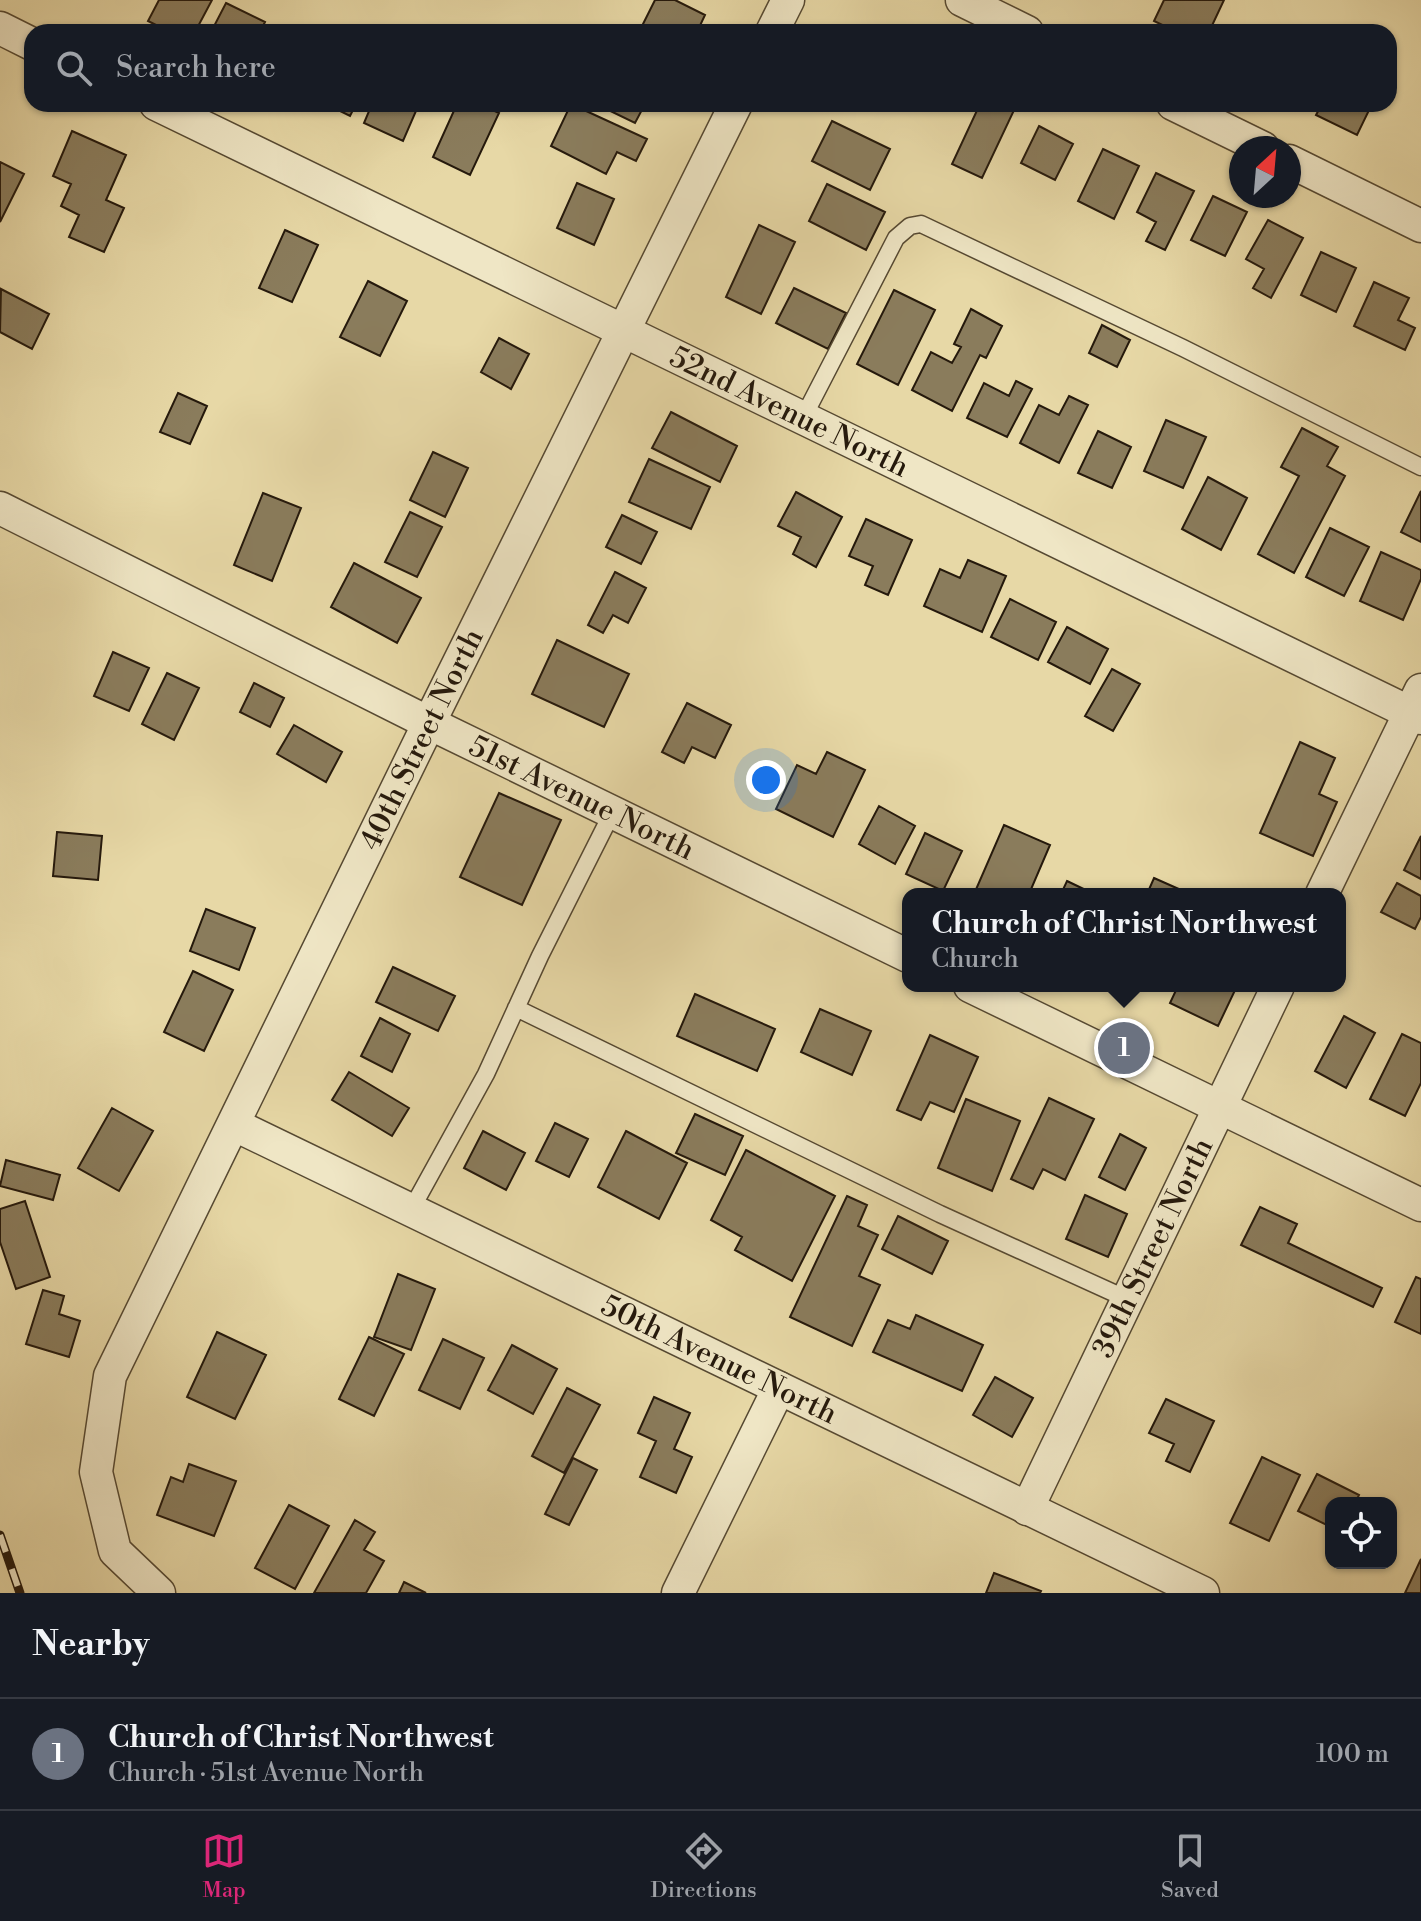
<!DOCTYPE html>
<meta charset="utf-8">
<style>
body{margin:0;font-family:"Libre Bodoni",serif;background:#20242c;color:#f1f3f6}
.controls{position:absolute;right:24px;bottom:24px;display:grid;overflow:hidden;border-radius:16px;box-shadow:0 2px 6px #0004}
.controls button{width:72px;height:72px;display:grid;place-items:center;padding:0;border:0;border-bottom:2px solid #363941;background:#171b24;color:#f1f3f6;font:40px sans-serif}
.compass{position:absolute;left:1229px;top:136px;width:72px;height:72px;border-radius:50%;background:#171b24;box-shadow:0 2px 6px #0004;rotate:26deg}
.you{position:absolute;left:766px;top:780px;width:28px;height:28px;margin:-20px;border:6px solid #fff;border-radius:50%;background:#1a73e8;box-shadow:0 0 0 12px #1a73e833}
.badge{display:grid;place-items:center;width:52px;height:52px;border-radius:50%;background:#db2777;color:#fff;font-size:26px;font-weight:700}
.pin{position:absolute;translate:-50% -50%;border:4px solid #fff;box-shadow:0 2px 8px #0006}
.popup{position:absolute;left:902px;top:888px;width:444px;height:104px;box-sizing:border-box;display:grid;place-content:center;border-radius:16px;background:#171b24;filter:drop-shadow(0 2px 6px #0005);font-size:26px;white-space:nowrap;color:#9ea1a6}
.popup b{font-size:30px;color:#f1f3f6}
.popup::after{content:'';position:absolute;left:50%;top:100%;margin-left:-16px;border:16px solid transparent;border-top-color:#171b24}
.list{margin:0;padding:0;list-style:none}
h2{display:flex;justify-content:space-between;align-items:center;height:104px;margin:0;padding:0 32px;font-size:34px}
h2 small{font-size:26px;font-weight:400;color:#9ea1a6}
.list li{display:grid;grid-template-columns:52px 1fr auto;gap:24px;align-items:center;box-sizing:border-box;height:112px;padding:0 32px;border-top:2px solid #363941}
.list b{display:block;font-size:30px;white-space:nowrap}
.list p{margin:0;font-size:26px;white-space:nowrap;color:#9ea1a6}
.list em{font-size:26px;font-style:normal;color:#9ea1a6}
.icon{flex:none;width:44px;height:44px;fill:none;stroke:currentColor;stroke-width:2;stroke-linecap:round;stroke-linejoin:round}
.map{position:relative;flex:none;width:1421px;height:1593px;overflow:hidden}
.search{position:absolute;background:#171b24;box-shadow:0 2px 6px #0004;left:24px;right:24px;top:24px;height:88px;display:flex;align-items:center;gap:20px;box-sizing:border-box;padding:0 28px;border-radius:24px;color:#9ea1a6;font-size:30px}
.sheet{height:216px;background:#171b24}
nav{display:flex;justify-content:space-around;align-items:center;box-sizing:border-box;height:112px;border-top:2px solid #363941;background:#171b24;font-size:22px;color:#9ea1a6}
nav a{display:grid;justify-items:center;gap:4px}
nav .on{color:#db2777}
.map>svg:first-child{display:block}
.building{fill:#8a7c5c;stroke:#25190c;stroke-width:2}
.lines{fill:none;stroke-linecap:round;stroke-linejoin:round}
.service-casing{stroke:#564932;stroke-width:19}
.minor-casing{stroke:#564932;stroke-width:35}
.service{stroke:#efe6c5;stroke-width:16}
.minor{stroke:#efe6c5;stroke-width:32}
.rail-casing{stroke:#25190c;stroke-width:9}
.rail{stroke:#efe6c5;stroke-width:6;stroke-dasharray:18;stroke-linecap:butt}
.labels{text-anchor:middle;stroke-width:7;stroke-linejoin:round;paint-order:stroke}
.street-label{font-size:30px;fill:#25190c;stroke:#efe6c5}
</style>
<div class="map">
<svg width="1421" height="1593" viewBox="0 0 1421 1593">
<rect width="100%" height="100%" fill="#e7d8a6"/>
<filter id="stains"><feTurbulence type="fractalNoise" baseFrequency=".0025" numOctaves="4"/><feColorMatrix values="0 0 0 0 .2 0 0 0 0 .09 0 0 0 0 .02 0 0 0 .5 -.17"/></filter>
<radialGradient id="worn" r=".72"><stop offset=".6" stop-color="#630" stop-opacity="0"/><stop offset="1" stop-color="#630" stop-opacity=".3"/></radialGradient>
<path class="building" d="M159,0h53l-17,32h-25l-22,-11z
M655,0h20l30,15 -8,17h-58z
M1164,0h60l-15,32h-32l-23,-11z
M226,3l39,19 -5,10h-49z
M326,104h30l-6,12z
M372,104h47l-16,37 -39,-18z
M457,104h23l19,9 -29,62 -37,-18z
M571,104l76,35 -11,22 -19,-9 -11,22 -55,-28z
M596,104h49l-10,19z
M980,104l36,2 -34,72 -30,-14z
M1322,104h50l-15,31 -41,-20z
M832,121l58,28 -20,41 -58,-29z
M1039,126l34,18 -18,36 -34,-17z
M72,131l54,24 -20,45 18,8 -20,44 -35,-15 10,-22 -18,-9 10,-22 -18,-8z
M1103,149l36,17 -25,53 -36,-18z
M0,162l24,12 -24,48z
M1156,173l38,18 -29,59 -19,-9 10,-19 -19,-10z
M577,183l37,16 -20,46 -37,-17z
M827,184l58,28 -19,38 -57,-29z
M1213,196l34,16 -22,44 -34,-16z
M1268,220l35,18 -32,60 -18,-10 11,-19 -18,-10z
M759,225l36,17 -34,72 -35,-17z
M285,230l33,15 -26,57 -33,-14z
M1321,252l35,16 -20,44 -35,-17z
M368,281l39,20 -27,55 -40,-19z
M1374,282l35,16 -11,22 17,8 -10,22 -51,-24z
M794,288l52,25 -18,36 -52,-26z
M1,289l48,25 -17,35 -32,-17z
M894,290l41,20 -37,75 -41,-21z
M971,309l31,17 -16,32 -6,-3 -28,56 -40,-21 19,-38 21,11 9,-16 -7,-3z
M1102,325l28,15 -13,27 -28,-14z
M499,338l30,16 -18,35 -30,-17z
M1016,381l16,8 -25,48 -40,-19 17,-35 25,13z
M178,393l29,13 -17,38 -30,-12z
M1069,396l19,9 -29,58 -39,-20 19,-38 20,10z
M671,412l66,34 -17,36 -68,-34z
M1166,420l40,17 -23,51 -39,-17z
M1302,428l36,19 -11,19 18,10 -51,97 -36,-19 41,-78 -18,-9z
M1098,431l33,16 -19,41 -34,-15z
M433,452l35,16 -23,49 -35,-17z
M649,459l61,28 -19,42 -62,-27z
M1208,477l39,21 -26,52 -39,-21z
M1421,491v51l-20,-10z
M796,492l46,25 -26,50 -23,-13 8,-17 -23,-11z
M263,493l38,15 -29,73 -38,-16z
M410,512l32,15 -25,50 -32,-15z
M622,515l35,17 -16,32 -35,-17z
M866,519l46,21 -24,55 -23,-10 8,-19 -24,-10z
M1330,528l39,19 -25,49 -38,-19z
M1381,552l40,18v9l-18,41 -43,-19z
M968,560l38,16 -24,56 -58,-26 16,-37 20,9z
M354,563l67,35 -24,45 -66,-36z
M615,572l31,16 -18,35 -15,-8 -10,18 -15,-8z
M1010,599l46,23 -18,38 -47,-23z
M1067,627l41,22 -18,35 -42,-22z
M557,640l72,34 -25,53 -72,-33z
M113,652l36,16 -20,43 -35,-15z
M1112,669l28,15 -27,47 -28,-15z
M167,673l32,15 -25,52 -32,-16z
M254,683l30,15 -14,29 -30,-15z
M687,703l44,22 -16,33 -23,-11 -8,16 -22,-11z
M294,725l48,27 -16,30 -49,-28z
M1300,742l35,16 -16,36 18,8 -24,54 -53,-23z
M827,752l38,18 -32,67 -57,-28 21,-44 19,9z
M499,793l62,27 -39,85 -62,-28z
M879,806l36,20 -20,38 -36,-20z
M1004,825l46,20 -21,49h-55z
M57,832l45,4 -4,44 -45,-4z
M925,833l37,18 -19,40 -37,-17z
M1421,836v43l-17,-9z
M1154,878l36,16h-43z
M1067,881l27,13h-33z
M1397,883l24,13v21l-6,12 -34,-17z
M206,909l49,19 -16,42 -49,-19z
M393,967l62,29 -17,35 -62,-29z
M193,971l40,19 -29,61 -40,-19z
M1178,986h59l-19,40 -48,-23z
M695,994l80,35 -18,42 -80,-35z
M820,1009l51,22 -19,44 -51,-23z
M1344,1016l31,17 -29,55 -31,-17z
M380,1018l30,16 -18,38 -31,-16z
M1402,1034l19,9v40l-16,33 -35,-17z
M930,1035l48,22 -24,55 -24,-10 -9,18 -24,-10z
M349,1072l60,36 -17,28 -60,-36z
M1049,1098l45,21 -29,61 -22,-11 -10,20 -22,-10z
M966,1099l54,22 -28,70 -54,-23z
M112,1108l41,23 -34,60 -41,-23z
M695,1114l48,22 -18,39 -49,-22z
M555,1123l33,16 -19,38 -33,-16z
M483,1131l42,22 -19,37 -42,-22z
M626,1131l61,32 -28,56 -61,-32z
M1120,1134l26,14 -21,42 -26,-13z
M746,1150l89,46 -43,85 -57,-31 7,-13 -31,-17z
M6,1160l54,15 -7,25 -53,-14z
M1085,1195l42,19 -19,43 -42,-18z
M847,1196l20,9 -9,21 20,9 -19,41 21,9 -28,61 -62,-29z
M25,1201l25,76 -34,12 -16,-47v-33z
M1260,1207l37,17 -9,19 94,45 -9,19 -132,-62z
M898,1216l50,25 -16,33 -50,-25z
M398,1274l37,15 -24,61 -37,-13z
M1416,1277l5,2v55l-26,-12z
M43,1290l21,6 -5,18 21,7 -11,36 -43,-13z
M916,1315l67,30 -21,46 -89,-39 15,-32 22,9z
M217,1332l49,23 -31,64 -48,-22z
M369,1337l35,17 -30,62 -35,-17z
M443,1339l41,19 -24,51 -41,-19z
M512,1345l45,24 -24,45 -45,-24z
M995,1377l38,21 -21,39 -39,-22z
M567,1388l33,17 -36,68 -32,-17z
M654,1397l36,16 -16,36 18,8 -16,36 -36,-16 16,-36 -18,-8z
M1166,1399l48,22 -24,51 -24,-11 8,-17 -25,-11z
M1262,1457l38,18 -31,66 -39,-18z
M573,1458l24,12 -28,55 -24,-11z
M189,1464l47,17 -22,55 -57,-21 14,-38 12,5z
M1317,1474l42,21 -4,8h-24v24l-33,-16z
M289,1505l40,21 -34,63 -40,-21z
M355,1520l20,12 -11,18 20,11 -18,32h-52z
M1421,1559v34h-16z
M994,1573l47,18 -1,2h-54z
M404,1582l22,11h-27z"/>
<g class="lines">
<g class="service-casing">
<path id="service" d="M803,418l93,-180 14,-12 11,-2 262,124 238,119
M516,1008l424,206 187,85
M411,1210l75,-136 54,-118 72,-143"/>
</g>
<g class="minor-casing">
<g id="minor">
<path d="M962,0l65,32"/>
<path d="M0,28l32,16"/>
<path d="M772,32l16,-32"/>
<path id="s1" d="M156,104l1265,614"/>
<path d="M1173,104l90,44"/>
<path d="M1289,161l132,65"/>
<path id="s2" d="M0,508l429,215 479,233"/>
<path d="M1322,894l99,-204"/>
<path d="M970,986l451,219"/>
<path id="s3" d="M235,1125l968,468"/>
<path id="s4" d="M1027,1509l251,-523"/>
<path id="s5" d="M159,1593l-44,-42 -19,-79 14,-96 319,-653 307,-619"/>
<path d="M678,1593l101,-205"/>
</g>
</g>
<use href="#service" class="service"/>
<use href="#minor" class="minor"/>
<g class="rail-casing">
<path id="rail" d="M0,1535l20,58"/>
</g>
<use href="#rail" class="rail"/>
</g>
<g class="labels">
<g class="street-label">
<text dy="10" stroke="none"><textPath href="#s1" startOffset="704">52nd Avenue North</textPath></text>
<text dy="10" stroke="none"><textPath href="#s5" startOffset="948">40th Street North</textPath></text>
<text dy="10" stroke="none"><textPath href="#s2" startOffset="650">51st Avenue North</textPath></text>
<text dy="10" stroke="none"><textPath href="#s4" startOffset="290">39th Street North</textPath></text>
<text dy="10" stroke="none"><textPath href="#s3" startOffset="538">50th Avenue North</textPath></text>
</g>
</g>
<rect width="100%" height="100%" filter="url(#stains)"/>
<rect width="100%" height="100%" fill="url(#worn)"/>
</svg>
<div class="controls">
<button><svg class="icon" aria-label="locate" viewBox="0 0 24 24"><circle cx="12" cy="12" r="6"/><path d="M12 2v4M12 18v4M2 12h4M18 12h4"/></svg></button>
</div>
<svg class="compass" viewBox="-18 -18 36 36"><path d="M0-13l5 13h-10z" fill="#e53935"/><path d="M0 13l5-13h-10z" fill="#9ea1a6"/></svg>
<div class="you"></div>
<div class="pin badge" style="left:1124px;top:1048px;background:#6b7280">1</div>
<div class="popup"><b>Church of Christ Northwest</b>Church</div>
<div class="search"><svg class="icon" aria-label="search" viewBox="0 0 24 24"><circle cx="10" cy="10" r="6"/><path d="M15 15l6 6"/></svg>Search here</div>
</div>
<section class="sheet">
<h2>Nearby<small></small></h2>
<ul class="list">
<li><span class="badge" style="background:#6b7280">1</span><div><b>Church of Christ Northwest</b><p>Church · 51st Avenue North</p></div><em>100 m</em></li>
</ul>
</section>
<nav>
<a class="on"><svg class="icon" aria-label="map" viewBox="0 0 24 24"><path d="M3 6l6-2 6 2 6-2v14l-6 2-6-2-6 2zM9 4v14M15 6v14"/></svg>Map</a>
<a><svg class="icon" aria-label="directions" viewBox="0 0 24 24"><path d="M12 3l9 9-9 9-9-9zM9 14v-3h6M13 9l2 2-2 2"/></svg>Directions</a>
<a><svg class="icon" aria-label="saved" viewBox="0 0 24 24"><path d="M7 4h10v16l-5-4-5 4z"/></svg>Saved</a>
</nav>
